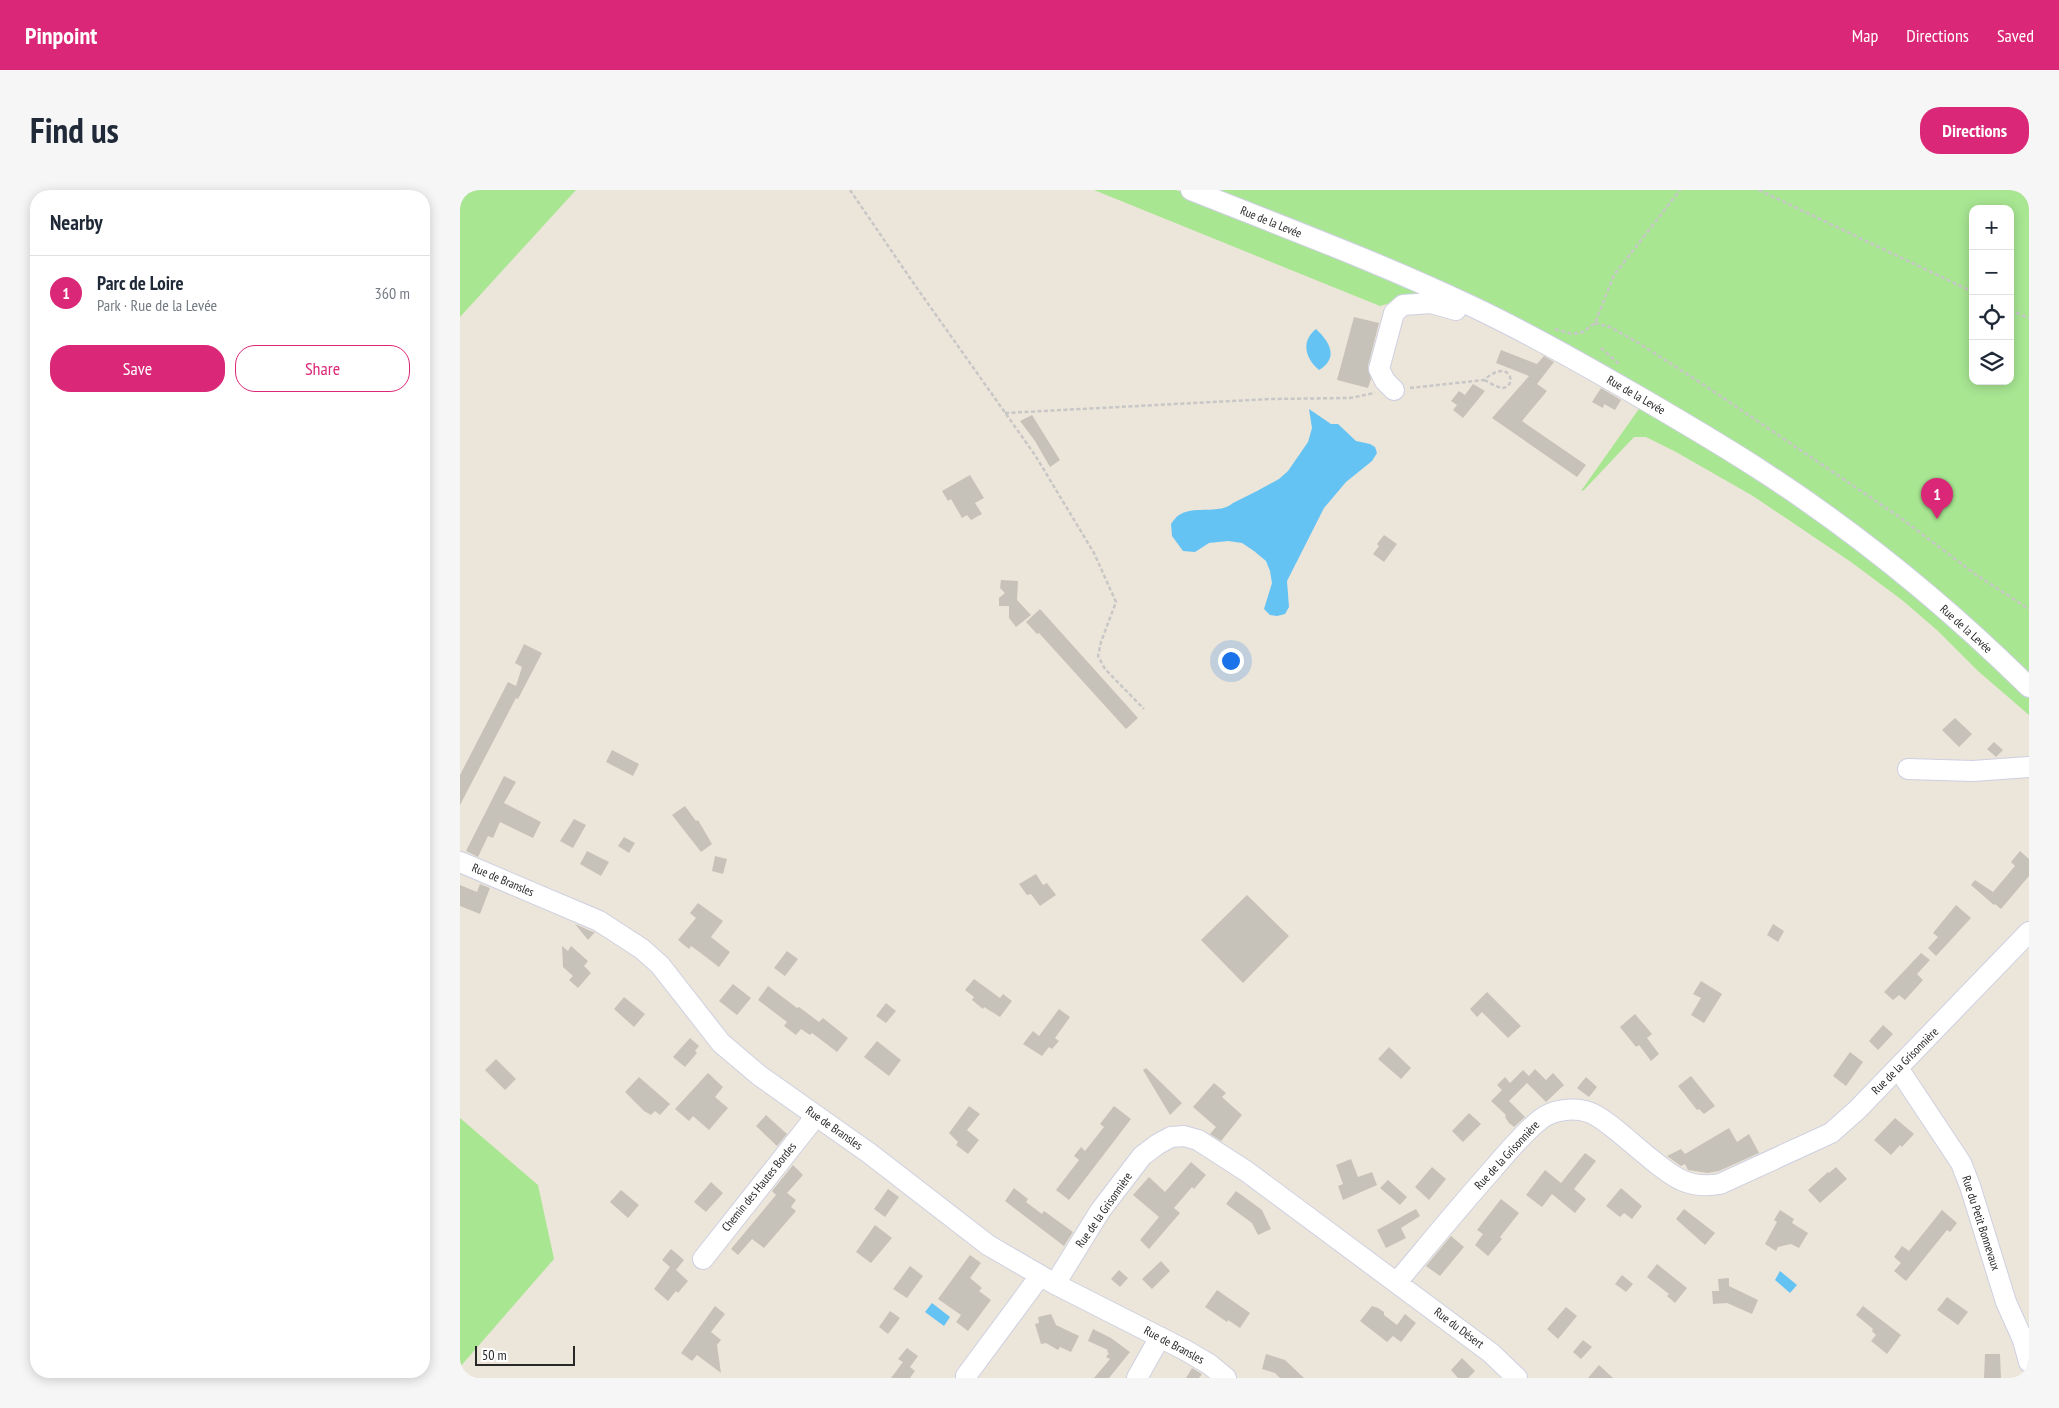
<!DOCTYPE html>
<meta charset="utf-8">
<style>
body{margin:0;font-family:"PT Sans Narrow",sans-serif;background:#f6f6f7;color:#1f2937}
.controls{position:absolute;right:15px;top:15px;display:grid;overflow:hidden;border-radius:10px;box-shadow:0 2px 12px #0003}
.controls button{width:45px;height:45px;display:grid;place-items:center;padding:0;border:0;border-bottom:1px solid #e0e1e3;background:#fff;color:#1f2937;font:25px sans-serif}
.scale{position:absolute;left:15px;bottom:12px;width:100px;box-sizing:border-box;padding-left:5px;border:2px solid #282828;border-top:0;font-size:14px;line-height:18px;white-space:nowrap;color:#282828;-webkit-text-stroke:4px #fff;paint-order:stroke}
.you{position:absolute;left:770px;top:470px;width:18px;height:18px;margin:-12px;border:4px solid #fff;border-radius:50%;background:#1a73e8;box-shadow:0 0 0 8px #1a73e833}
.badge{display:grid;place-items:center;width:32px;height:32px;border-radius:50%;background:#db2777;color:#fff;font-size:16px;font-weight:700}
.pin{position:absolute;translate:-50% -41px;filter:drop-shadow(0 1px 2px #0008)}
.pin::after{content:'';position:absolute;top:26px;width:18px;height:15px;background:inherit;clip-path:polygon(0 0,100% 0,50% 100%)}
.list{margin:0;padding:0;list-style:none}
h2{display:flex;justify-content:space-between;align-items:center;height:65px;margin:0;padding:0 20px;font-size:21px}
h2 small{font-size:16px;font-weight:400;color:#747a83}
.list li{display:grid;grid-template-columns:32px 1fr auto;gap:15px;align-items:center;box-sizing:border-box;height:75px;padding:0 20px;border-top:1px solid #e0e1e3}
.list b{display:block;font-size:19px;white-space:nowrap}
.list p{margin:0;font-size:16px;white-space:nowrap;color:#747a83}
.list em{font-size:16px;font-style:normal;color:#747a83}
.actions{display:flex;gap:10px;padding:15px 20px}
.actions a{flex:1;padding:11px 0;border:1px solid #db2777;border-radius:20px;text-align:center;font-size:18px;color:#db2777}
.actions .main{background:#db2777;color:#fff}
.icon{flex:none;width:28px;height:28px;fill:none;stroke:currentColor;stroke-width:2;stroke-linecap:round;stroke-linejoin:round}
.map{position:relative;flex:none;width:1569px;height:1188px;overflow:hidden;border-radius:20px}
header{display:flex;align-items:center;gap:30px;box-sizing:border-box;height:70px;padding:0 25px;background:#db2777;color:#fff}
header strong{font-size:24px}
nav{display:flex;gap:28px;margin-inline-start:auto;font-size:18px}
.intro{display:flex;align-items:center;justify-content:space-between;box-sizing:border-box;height:120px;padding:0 30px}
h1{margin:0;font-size:35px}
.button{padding:12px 22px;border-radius:20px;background:#db2777;color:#fff;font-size:18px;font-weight:700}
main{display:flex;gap:30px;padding:0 30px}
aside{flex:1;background:#fff;border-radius:20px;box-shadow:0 2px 12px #0003}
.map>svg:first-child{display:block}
.green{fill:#a8e692;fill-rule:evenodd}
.water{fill:#65c3f4}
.building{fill:#c7c2b9}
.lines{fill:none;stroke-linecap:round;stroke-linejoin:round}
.minor-casing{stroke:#ced0e2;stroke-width:22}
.path{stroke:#c7c7c7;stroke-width:2.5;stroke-dasharray:4 2.5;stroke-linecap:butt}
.minor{stroke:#fff;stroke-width:20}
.labels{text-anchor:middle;stroke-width:4.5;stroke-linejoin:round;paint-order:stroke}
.street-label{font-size:12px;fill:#282828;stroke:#fff}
</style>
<header>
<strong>Pinpoint</strong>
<nav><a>Map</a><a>Directions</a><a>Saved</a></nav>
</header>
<div class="intro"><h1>Find us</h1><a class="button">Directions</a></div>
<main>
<aside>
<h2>Nearby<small></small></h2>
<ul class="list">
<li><span class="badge">1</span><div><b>Parc de Loire</b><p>Park · Rue de la Levée</p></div><em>360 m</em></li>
</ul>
<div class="actions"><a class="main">Save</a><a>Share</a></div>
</aside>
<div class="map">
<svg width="1569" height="1188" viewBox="0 0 1569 1188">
<rect width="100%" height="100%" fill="#ece5d9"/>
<path class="green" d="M0,0h116l-116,127z
M634,0h82l159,61 118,52 -42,-6 -31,9z
M748,0h821v488l-354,-267zM1513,19h37v172h-37z
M1181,216l101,58 136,97 151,134v20l-51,-44 -40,-40 -36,-31 -51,-38 -98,-66 -77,-44 -30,-15h-12l-50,53 -3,1z
M0,928l78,67 16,74 -94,108z"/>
<path class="water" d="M856,139c14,13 23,29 3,41 -13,-11 -19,-28 -3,-41z
M849,219l22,15h7l18,17 14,3 5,3 2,6 -5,8 -26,21 -22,26 -37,73 2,26 -4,7 -8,2 -7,-1 -6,-6 8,-26 -2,-12 -4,-10 -12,-10 -12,-8 -14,-2 -19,2 -14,9 -12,-1 -11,-15 -1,-12c2,-3 5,-7 8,-9 16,-10 40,0 54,-12l24,-12 22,-12 9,-8 20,-29 4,-14z
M1320,1081l17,14 -7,8 -15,-13z
M472,1113l18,14 -6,9 -19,-14z"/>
<path class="building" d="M894,127l25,6 -11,43 3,13 -3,9 -31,-8z
M1041,160l36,14 7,-8 10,6 -17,22 10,7 -25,30 64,44 -9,12 -85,-59 37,-42 -33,-13z
M1013,194l12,7 -22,27 -10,-8 4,-5 -6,-4 8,-10 6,4z
M1141,198l20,12 -6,10 -11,-6 -1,4 -11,-6z
M572,225l28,45 -10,7 -15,-26 -15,-20z
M510,285l14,23 -9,5 7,11 -11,6 -4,-5 -5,3 -11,-19 -3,2 -6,-10z
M924,345l13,9 -13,18 -11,-8 6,-8 -2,-2z
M541,390l17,1 -1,19 14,15 -15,12 -7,-9v-12h-10v-8l6,-5 -5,-5z
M580,419l98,109 -12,11 -87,-96 -2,1 -11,-12z
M64,454l18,9 -24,46 -2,-1 -56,107v-30l48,-93 8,4 6,-19 -7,-4z
M1495,528l17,16 -13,13 -17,-17z
M1534,552l9,8 -7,7 -9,-8z
M152,560l27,14 -6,12 -27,-14z
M44,586l12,6 -12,21 37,19 -8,16 -33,-16 -7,16 -5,-2 -10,21 -12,-6z
M225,616l11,15 2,-1 14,24 -11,8 -29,-37z
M114,629l12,6 -13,23 -13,-7z
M164,647l11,6 -6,10 -11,-7z
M127,661l22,11 -8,14 -21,-12z
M1560,661l9,8v17l-28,33 -6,-5 -1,1 -23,-20 4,-5 18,12 22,-26 -4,-4z
M255,666l12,3 -4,15 -11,-3z
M576,684l7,11 4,-2 9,12 -16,11 -9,-12 -4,1 -8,-11z
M20,694l10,4 -10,26 -20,-8v-21l17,7z
M787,705l42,41 -46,47 -42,-43z
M238,713l25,18 -12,16 19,15 -11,15 -25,-19 -3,-2 -2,3 -11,-9 18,-22 -6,-5z
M1496,715l15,13 -35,38 -8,-8 10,-11 -5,-4z
M115,734l18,8h2l-7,8z
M1313,734l11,7 -6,11 -11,-7z
M102,756l6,5 3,-5 17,15 -4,5 7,7 -13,15 -9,-8 4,-4 -10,-9z
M327,761l11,8 -13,17 -11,-8z
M1461,763l9,7 -13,14 6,6 -18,20 -6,-5 -6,5 -9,-8z
M514,789l26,19 3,-4 9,7 -12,16 -16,-10 -1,2 -11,-9 2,-3 -9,-7z
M1241,791l21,13 -18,29 -13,-8 10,-17 -8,-4z
M273,794l18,14 -14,17 -18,-14z
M308,796l29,22 2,-1 20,15 4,-4 25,20 -11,14 -25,-19 -2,2 -9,-6 -5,6 -12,-9 3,-4 -29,-22z
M1027,802l34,34 -13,12 -26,-26 -5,5 -7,-8z
M164,807l21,17 -11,13 -20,-18z
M426,813l10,8 -10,12 -10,-7z
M599,819l11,8 -15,21 4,3 -7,8 -3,-2 -7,9 -19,-12 10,-13 6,5z
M1175,824l17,20 -5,4 12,16 -8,7 -12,-16 -3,2 -16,-20z
M1423,835l10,9 -15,16 -9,-9z
M230,848l9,8 -4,5 2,2 -12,14 -12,-10z
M417,851l24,19 -12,16 -25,-19z
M929,857l22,21 -10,11 -23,-20z
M1390,862l13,10 -17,24 -13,-10z
M36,869l20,20 -11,11 -20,-20z
M686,878l36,35 -12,12 -27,-45z
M1075,879l11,11 7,-7 11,12 -18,17 -19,-19 -18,18 16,16 -11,10 -5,-4 -4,-6 1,-2 -15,-14 11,-11 -5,-5 8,-8 5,6 13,-13 6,6z
M248,883l15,14 -8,10 13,11 -19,22 -16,-14 -4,5 -14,-12z
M1231,886l24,30 -11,8 -5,-5 -2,1 -19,-24z
M179,887l31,27 -10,11 -5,-4 -4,4 -7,-4 -19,-19z
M1126,887l11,10 -8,10 -12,-9z
M754,893l12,10 -4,4 20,18 -21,26 -11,-7 6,-7 -23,-20z
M509,916l11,8 -13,16 12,10 -11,14 -12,-9 2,-3 -9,-9z
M654,916l17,13 -62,81 -13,-10 23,-30 -5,-4 7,-9 4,4 19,-24 -4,-3z
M1009,923l12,11 -18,18 -11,-11z
M306,925l21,19 -10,12 -21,-20z
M1435,928l19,16 -12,13 -2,-2 -9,10 -17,-15z
M1269,938l8,14 12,-8 10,19 -40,18 -11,2 -20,-3 -3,-6 -4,2 -14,-10 14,-7 4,5z
M1125,963l11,8 -22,28 12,10 -11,14 -23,-19 -10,13 -16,-12 19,-25 16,13z
M891,969l7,18 14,-5 5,13 -34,15 -5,-14 5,-2 -7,-19z
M731,972l15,13 -12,14 -2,-2 -18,21 6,5 -31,36 -9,-9 19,-23 -26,-22 16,-18 16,15z
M333,975l10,10 -16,18 9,7 -5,7 5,4 -32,37 -12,-9 -14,16 -7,-6 45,-54 -4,-4z
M972,977l14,12 -17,21 -14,-13z
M1376,977l11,12 -27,24 -12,-13 20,-18 1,1z
M928,990l19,17 -7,8 -20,-17z
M251,992l12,11 -17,19 -12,-10z
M554,998l14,11 -2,3 16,12 2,-3 29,21 -9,14 -59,-45z
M1161,998l21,18 -10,13 -8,-6 -4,4 -14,-11z
M428,999l11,8 -14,20 -11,-8z
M161,1000l18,15 -11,13 -18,-16z
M776,1001l26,19 9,19 -13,6 -6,-12 -26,-19z
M1041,1009l18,14 -19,24 2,2 -14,17 -13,-11 8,-11 -6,-4z
M956,1019l4,7 -19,12 5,10 -20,10 -9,-18z
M1224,1019l31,24 -10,12 -29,-26z
M1320,1020l14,9 -2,4 16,10 -9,15 -8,-4 -13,3 -2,4 -11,-7 12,-22 -3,-2z
M1482,1020l15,13 -7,9 -3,-2 -41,51 -12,-10 7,-8 -7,-6 8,-11 7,5z
M415,1035l17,13 -21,25 -15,-11z
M991,1046l13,11 -24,29 -14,-10z
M211,1059l13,11 -8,10 12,11 -10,12 -2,-2 -8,10 -14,-12 16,-22 -8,-7z
M510,1065l11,8 -11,15 12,10 -3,3 12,9 -23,31 -12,-9 5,-7 -23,-16z
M701,1071l9,10 -18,18 -10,-10z
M1197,1074l30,24 -12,15 -8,-7 2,-2 -22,-17z
M450,1076l13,10 -16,22 -14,-9z
M659,1080l9,8 -8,9 -9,-8z
M1162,1085l11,9 -7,8 -11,-8z
M1269,1088v8l29,14 -6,14 -25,-11 -14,1 -1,-13h7l-1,-12z
M757,1100l33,23 -10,15 -12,-8 -1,2 -22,-15z
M1487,1107l21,15 -10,13 -21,-15z
M255,1116l10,8 -14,18 10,8 -4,5 4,28 -24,-18 -5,6 -11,-8z
M912,1116l6,2 6,4v3l13,10 8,-11 11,9 -15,19 -8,-6 -6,6 -27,-21z
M1403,1116l38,29 -14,19 -16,-13 5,-6 -4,-4 1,-2 -17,-14z
M1106,1117l11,9 -19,23 -11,-10z
M430,1121l10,7 -12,16 -9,-7z
M591,1124l5,11 23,11 -8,16 -11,-5 -2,3 -12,-7 -5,1 -6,-20 4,-1 -1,-6z
M633,1139l18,9 19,14 -21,26h-15l16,-19 -4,-2 3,-4 -2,-1 1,-2 -20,-9z
M1123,1150l9,7 -11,12 -8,-7z
M447,1158l11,8 -8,11 5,4 -5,7h-19l12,-16 -5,-3z
M806,1164l19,6 19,18h-24l-5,-5 -13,-4z
M1525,1164h15l1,24h-17z
M1002,1168l13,13 -7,7h-10l-7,-8z
M1139,1175l14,13h-25z
M732,1178l10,6 -3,4h-13z"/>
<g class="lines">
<g class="minor-casing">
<path id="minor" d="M731,0c93,37 187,72 278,115 58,27 114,59 169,91 43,25 86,50 127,77 95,62 184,135 264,214
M934,200l-9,-9 -6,-12 15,-56 9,-8 28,-2 25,7
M1448,579l65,2 56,-4
M0,672l139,59 43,28 18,16 61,78 39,33 109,77 119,92 67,39 130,66 24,14 17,14
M1438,878l63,95 9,23 36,116 17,38 6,22
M243,1069l113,-143
M937,1092c32,-38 63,-76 96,-113 13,-15 32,-38 48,-50 11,-9 33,-12 47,-7 15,4 44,32 58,43 25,20 40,35 74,29l111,-51 26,-23 172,-178
M595,1094l45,-73 42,-55 16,-12 13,-7 13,-1 14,4 48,31 245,182 26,25
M506,1186l74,-100
M677,1188l23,-41"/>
</g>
<path class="path" d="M390,0l62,91 123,174 59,98 22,49 -15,40 -3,14 7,13 39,40
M1299,0l214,102
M1550,120l19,8
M1135,133l15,4 27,15 70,45 191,129 77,58 54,35
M1095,139l17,5 11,-2 12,-9 19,-48 66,-85
M1141,158l19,17
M950,198l74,-8c27,-24 34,8 18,8 -6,-1 -13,-6 -18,-8
M545,223l265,-14 80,-1 25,-5"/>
<use href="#minor" class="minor"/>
</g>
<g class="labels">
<g class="street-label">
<text transform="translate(811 32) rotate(22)" y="4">Rue de la Levée</text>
<text transform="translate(1176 205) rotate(30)" y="4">Rue de la Levée</text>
<text transform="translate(1506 439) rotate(42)" y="4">Rue de la Levée</text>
<text transform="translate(43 690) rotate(23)" y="4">Rue de Bransles</text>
<text transform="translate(1445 871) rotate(-45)" y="4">Rue de la Grisonnière</text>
<text transform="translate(374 938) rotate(35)" y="4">Rue de Bransles</text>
<text transform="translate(1047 965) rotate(-47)" y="4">Rue de la Grisonnière</text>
<text transform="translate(299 997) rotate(-51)" y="4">Chemin des Hautes Bordes</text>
<text transform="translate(644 1020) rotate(-55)" y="4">Rue de la Grisonnière</text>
<text transform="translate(1521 1033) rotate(72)" y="4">Rue du Petit Bonnevaux</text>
<text transform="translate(999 1138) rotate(37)" y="4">Rue du Désert</text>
<text transform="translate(714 1155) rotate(28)" y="4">Rue de Bransles</text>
</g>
</g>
</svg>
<div class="controls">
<button>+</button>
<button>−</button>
<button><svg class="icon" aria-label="locate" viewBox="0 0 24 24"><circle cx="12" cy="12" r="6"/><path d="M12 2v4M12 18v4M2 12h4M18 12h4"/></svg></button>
<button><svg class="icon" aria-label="layers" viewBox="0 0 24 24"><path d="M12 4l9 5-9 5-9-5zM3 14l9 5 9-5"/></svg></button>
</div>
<div class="scale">50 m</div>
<div class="you"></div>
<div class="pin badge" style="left:1477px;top:329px">1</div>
</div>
</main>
